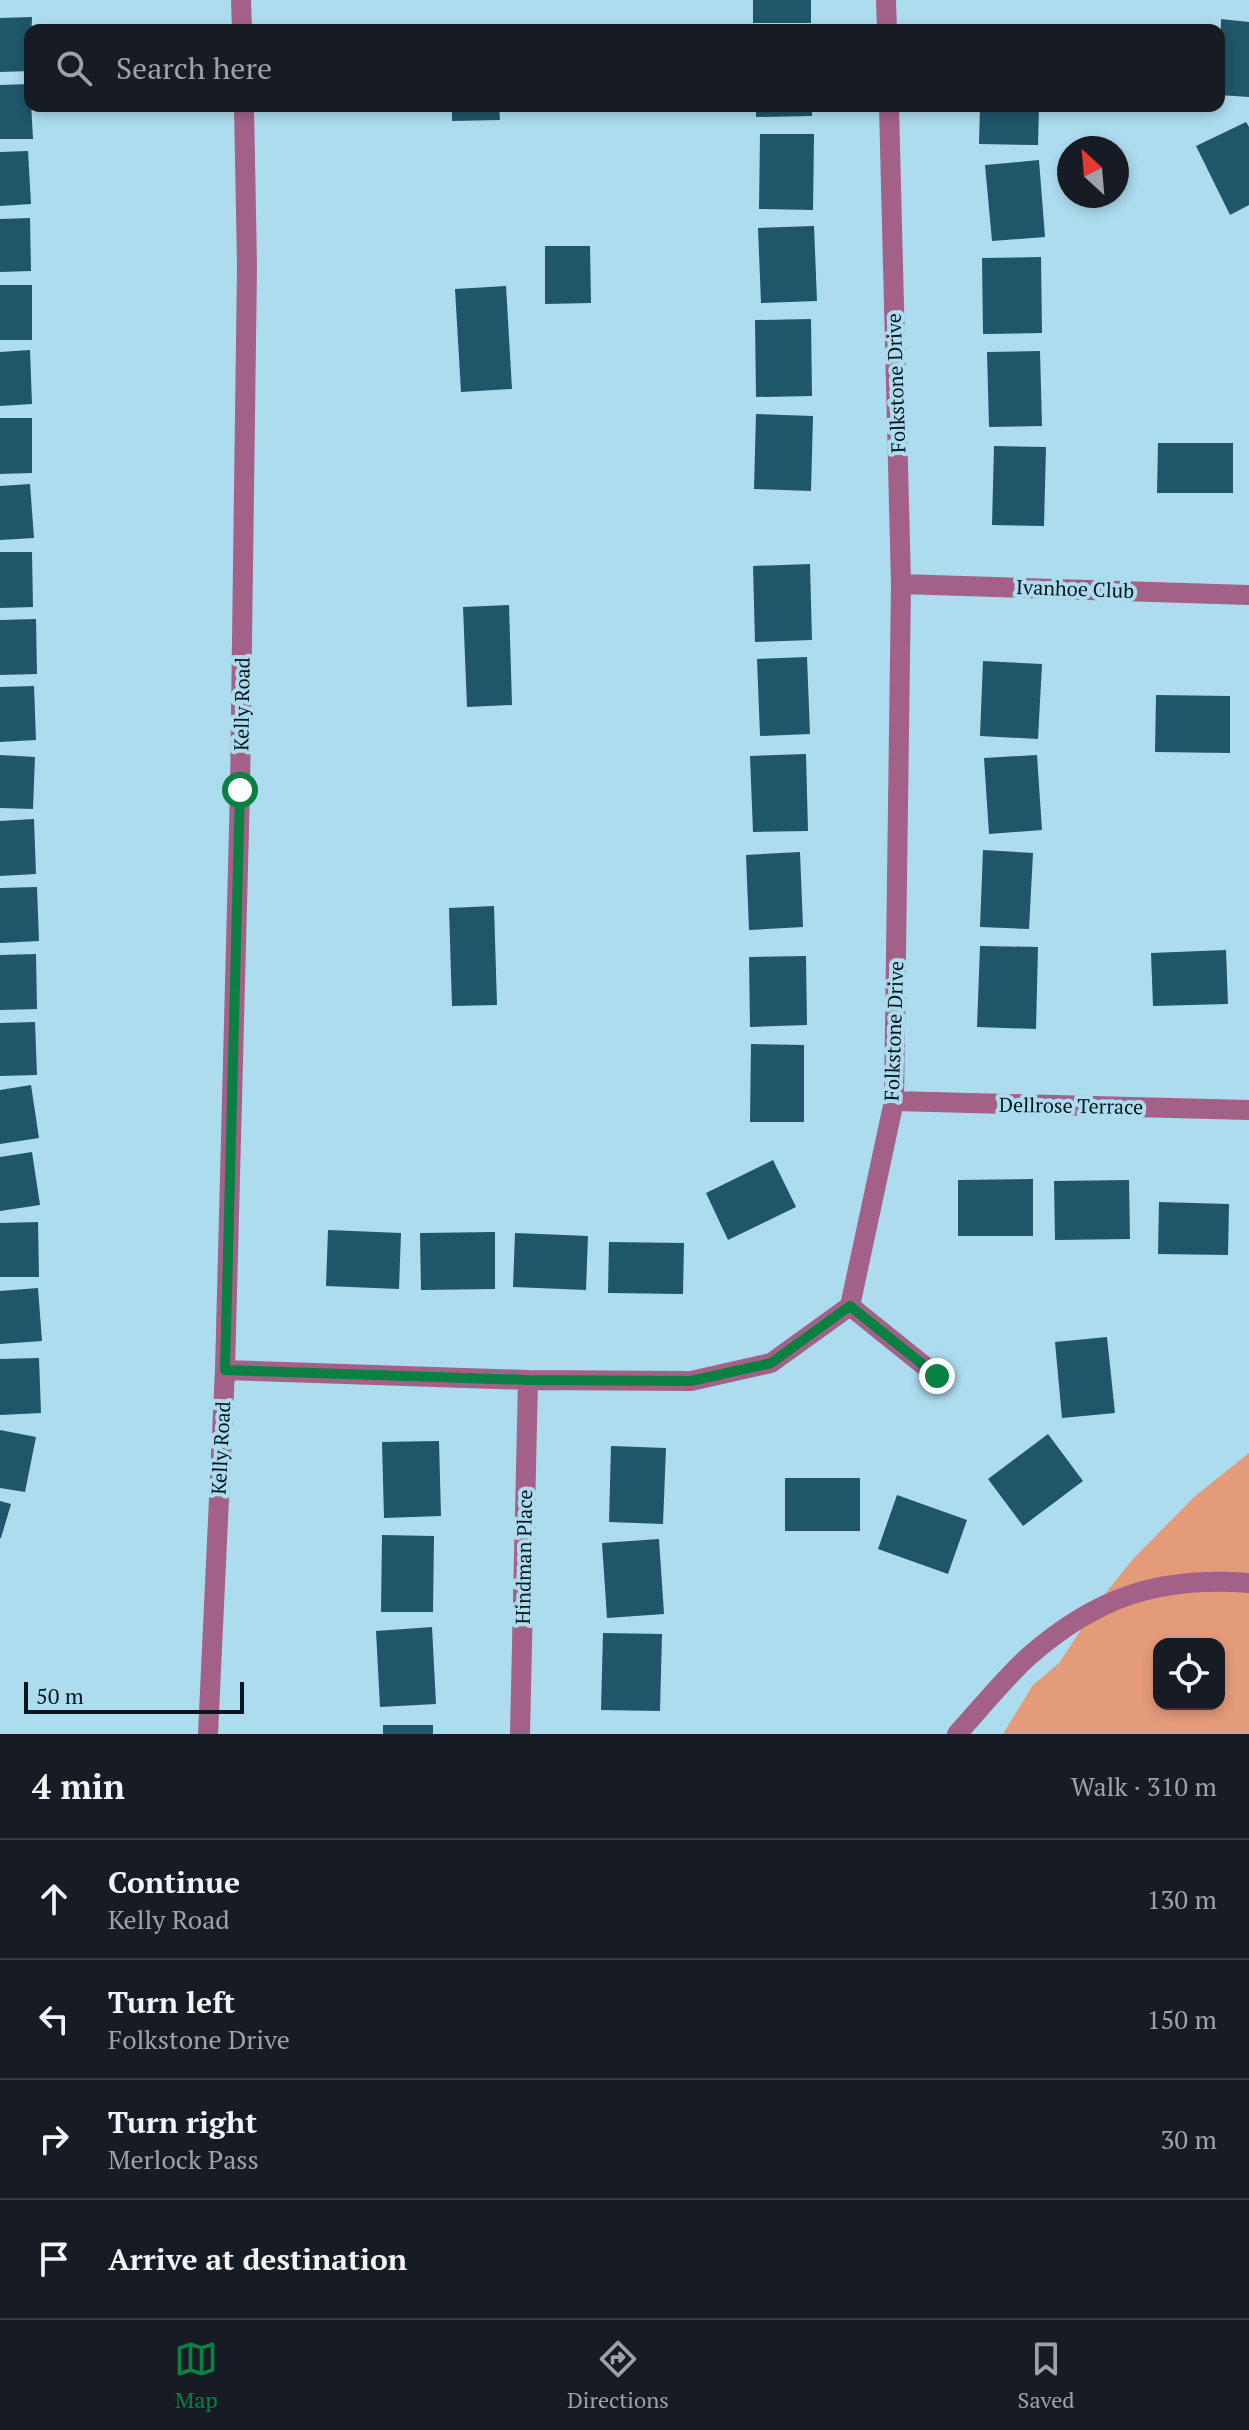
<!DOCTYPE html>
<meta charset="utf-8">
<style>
body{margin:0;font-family:"PT Serif",serif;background:#242831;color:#f1f3f6}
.controls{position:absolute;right:24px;bottom:24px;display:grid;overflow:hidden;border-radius:16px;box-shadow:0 4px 12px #0003}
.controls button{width:72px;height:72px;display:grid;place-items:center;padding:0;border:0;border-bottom:2px solid #363941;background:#171b24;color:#f1f3f6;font:40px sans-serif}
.compass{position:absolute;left:1057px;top:136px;width:72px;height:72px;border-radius:50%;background:#171b24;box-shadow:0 4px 12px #0003;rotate:334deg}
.scale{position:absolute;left:24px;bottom:20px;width:220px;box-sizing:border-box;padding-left:8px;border:4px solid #05161d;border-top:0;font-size:22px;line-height:28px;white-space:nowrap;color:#05161d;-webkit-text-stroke:6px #addcef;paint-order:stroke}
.stop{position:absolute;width:24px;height:24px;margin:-18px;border:6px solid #0b8043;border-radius:50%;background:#fff}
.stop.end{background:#0b8043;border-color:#fff;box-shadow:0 2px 8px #0008}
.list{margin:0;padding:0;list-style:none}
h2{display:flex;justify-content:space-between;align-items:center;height:104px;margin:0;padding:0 32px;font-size:34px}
h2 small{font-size:26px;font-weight:400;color:#9ea1a6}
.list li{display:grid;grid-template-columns:52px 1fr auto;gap:24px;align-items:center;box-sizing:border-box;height:120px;padding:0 32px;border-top:2px solid #363941}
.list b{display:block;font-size:30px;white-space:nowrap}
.list p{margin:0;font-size:26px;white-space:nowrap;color:#9ea1a6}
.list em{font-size:26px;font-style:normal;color:#9ea1a6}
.icon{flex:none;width:44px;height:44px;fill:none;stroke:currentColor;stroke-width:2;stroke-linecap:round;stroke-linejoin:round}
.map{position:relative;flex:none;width:1249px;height:1734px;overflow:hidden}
.search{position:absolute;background:#171b24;box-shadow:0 4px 12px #0003;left:24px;right:24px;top:24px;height:88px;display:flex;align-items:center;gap:20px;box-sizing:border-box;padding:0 28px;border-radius:16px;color:#9ea1a6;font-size:30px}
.sheet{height:584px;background:#171b24}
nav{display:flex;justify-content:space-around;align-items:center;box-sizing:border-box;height:112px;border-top:2px solid #363941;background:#171b24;font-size:22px;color:#9ea1a6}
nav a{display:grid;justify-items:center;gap:4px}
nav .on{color:#0b8043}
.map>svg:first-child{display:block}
.green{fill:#e49b7a;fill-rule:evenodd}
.building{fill:#205669}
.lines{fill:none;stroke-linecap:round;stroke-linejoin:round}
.minor{stroke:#a36188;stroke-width:20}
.route{stroke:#0b8043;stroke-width:10}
.labels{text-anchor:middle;stroke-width:8;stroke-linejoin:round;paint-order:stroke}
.street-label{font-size:20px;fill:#05161d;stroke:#addcef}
</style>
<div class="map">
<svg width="1249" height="1734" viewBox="0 0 1249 1734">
<rect width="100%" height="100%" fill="#addcef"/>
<path class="green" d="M1249,1453v281h-246l30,-49 26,-22 46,-69 28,-35 61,-62zM1159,1644h60v60h-60z"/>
<path class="building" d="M753,0h58v23h-58z
M32,17l-2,54 -30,1v-54z
M1221,19l28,3v75l-30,-2z
M497,25v5h-47v-3z
M30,84l3,55h-33v-54z
M452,106h47l1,14 -48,1z
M756,106h56v10l-56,1z
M980,106h59l-1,39 -59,-1z
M1246,122l3,5v78l-19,10 -34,-69z
M760,134h54l-1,76 -54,-1z
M28,151l3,53 -31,2v-54z
M1039,160l6,77 -53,4 -7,-76z
M30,218l1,53 -31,1v-53z
M814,226l3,75 -56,2 -3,-75z
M545,246h45l1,57 -46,1z
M1041,257l1,76 -59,1 -1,-76z
M0,285h32v55h-32z
M506,286l6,103 -51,3 -6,-103z
M811,319l1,77 -56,1 -1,-77z
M30,350l2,54 -32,2v-54z
M1040,351l2,75 -53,1 -2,-75z
M756,414l57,2 -2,75 -57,-2z
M0,418h32v55l-32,1z
M1158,443h75v50h-76z
M994,446l52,1 -2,79 -52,-1z
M30,484l4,54 -34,2v-54z
M0,552h32l1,55 -33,1z
M810,564l2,76 -57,2 -2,-76z
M509,605l3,100 -45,2 -4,-100z
M36,619l1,55 -37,1v-55z
M807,657l3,77 -50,2 -3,-77z
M983,661l59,3 -4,75 -58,-3z
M34,686l2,54 -36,2v-55z
M1156,695l74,1v57l-75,-1z
M806,754l2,77 -55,1 -3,-76z
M0,755l35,2 -2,52 -33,-1z
M1037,755l5,75 -53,4 -5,-76z
M34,819l2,55 -36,2v-55z
M983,850l50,3 -4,76 -49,-2z
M800,852l3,75 -54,3 -3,-75z
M37,887l2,54 -39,2v-55z
M494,906l3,99 -45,1 -3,-98z
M980,946l58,1 -2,82 -59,-2z
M1226,950l2,54 -75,2 -2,-53z
M36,954l1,55 -37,1v-55z
M806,956l1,69 -57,2 -1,-70z
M35,1022l2,53 -37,1v-53z
M751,1044l53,1v77h-54z
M31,1085l8,53 -39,6v-54z
M32,1152l8,53 -40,6v-54z
M773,1160l23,47 -68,33 -22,-47z
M1033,1179v57h-75v-56z
M1129,1180l1,59 -75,1 -1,-59z
M1159,1202l70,2 -1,51 -70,-1z
M38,1222l1,55h-39v-54z
M328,1230l73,3 -2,56 -73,-3z
M495,1232v57l-74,1 -1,-57z
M515,1233l73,3 -2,54 -73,-3z
M609,1242l75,1 -1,51 -75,-1z
M38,1288l4,53 -42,3v-53z
M1107,1337l8,76 -53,5 -7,-76z
M39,1358l2,55 -41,2v-56z
M0,1430l36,7 -11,55 -25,-4z
M1048,1434l35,47 -60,45 -35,-47z
M439,1441l2,75 -57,2 -2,-76z
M611,1446l55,2 -3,76 -54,-2z
M785,1478h75v53h-75z
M897,1495l70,25 -19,54 -70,-25z
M0,1501l11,3 -10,34h-1z
M382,1535l52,1 -1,76h-52z
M659,1539l5,75 -57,4 -5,-75z
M432,1627l4,77 -56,3 -4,-76z
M603,1633l59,1 -2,77 -59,-1z
M383,1725h50v9h-50z"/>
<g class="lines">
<path class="minor" d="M241,0l1,30
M886,0l1,30
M901,584l348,11
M894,1101l355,9
M850,1306l87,70
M225,1370l303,10 163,1 80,-18 79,-57 44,-205 7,-517 -12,-478
M208,1734l17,-364 15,-580 7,-524 -3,-160
M520,1734l8,-354
M957,1734c23,-25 46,-54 71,-77 68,-60 131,-81 221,-74"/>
</g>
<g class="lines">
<path class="route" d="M240,790l-15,580 303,10 163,1 80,-18 79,-57 87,70"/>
</g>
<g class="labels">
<g class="street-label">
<text transform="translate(896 383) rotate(-92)" y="7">Folkstone Drive</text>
<text transform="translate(1075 589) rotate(2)" y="7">Ivanhoe Club</text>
<text transform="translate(242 704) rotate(-89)" y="7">Kelly Road</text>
<text transform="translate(894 1031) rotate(-88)" y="7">Folkstone Drive</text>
<text transform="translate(1071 1106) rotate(1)" y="7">Dellrose Terrace</text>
<text transform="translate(221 1448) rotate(-87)" y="7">Kelly Road</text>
<text transform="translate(524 1557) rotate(-89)" y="7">Hindman Place</text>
</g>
</g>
</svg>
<div class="controls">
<button><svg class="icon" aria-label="locate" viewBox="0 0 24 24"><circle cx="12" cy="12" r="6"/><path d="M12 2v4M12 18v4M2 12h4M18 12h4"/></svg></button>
</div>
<svg class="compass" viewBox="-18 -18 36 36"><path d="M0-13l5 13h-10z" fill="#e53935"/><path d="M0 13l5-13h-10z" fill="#9ea1a6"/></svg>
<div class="scale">50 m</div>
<div class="stop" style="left:240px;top:790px"></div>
<div class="stop end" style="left:937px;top:1376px"></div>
<div class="search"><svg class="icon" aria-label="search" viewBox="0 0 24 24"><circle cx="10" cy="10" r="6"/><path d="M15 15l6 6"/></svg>Search here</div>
</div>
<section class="sheet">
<h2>4 min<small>Walk · 310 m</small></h2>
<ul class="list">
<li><svg class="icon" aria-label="ahead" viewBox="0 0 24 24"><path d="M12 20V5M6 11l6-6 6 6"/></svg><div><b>Continue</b><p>Kelly Road</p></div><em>130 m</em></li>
<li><svg class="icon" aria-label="left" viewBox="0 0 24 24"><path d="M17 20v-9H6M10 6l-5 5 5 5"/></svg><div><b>Turn left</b><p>Folkstone Drive</p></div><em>150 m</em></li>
<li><svg class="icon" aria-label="right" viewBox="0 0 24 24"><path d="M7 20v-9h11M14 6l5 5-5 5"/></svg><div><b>Turn right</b><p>Merlock Pass</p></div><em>30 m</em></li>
<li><svg class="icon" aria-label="arrive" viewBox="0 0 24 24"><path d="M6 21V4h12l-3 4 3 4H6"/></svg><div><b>Arrive at destination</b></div></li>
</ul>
</section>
<nav>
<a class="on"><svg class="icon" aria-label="map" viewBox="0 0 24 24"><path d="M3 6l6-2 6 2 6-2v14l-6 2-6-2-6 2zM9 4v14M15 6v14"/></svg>Map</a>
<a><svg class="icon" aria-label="directions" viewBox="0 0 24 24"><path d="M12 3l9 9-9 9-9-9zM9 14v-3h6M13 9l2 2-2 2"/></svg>Directions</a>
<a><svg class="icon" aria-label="saved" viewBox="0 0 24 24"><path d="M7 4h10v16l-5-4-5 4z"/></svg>Saved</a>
</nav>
